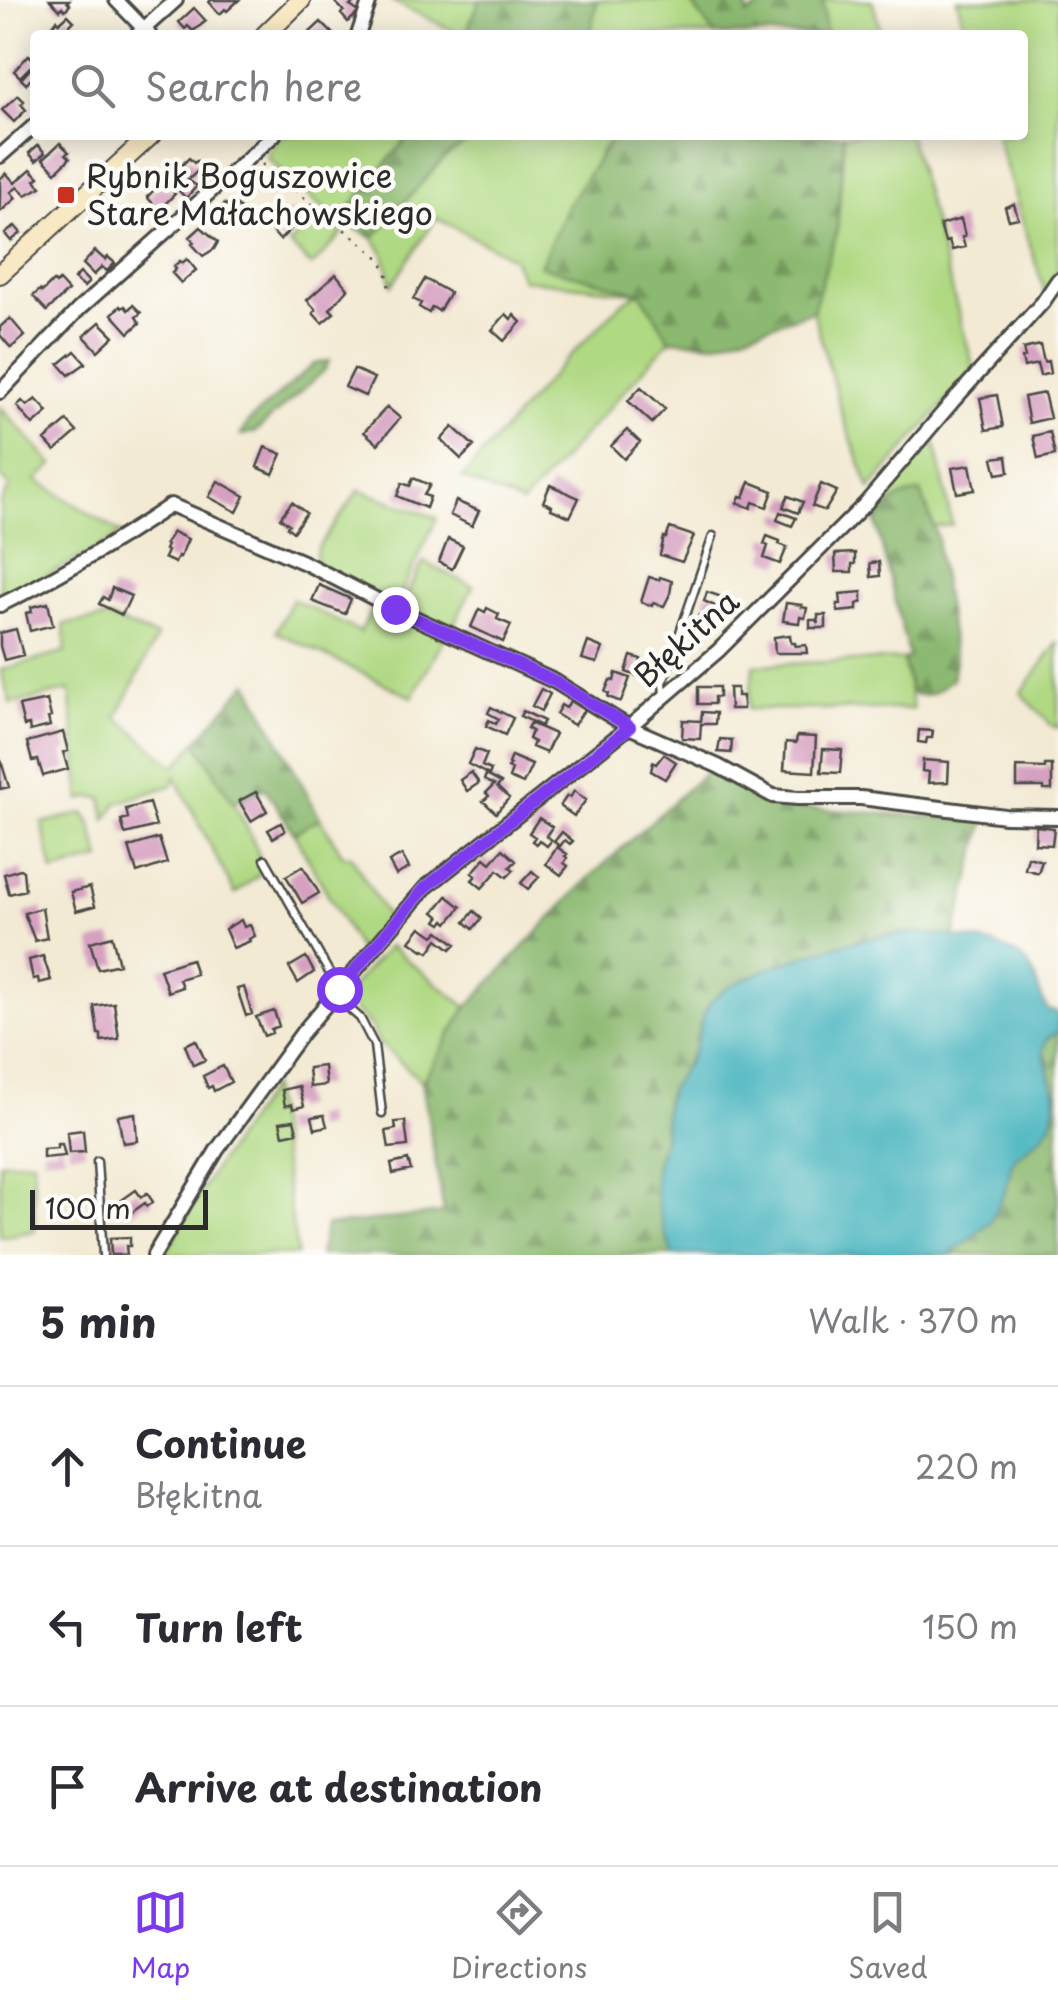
<!DOCTYPE html>
<meta charset="utf-8">
<style>
body{margin:0;font-family:"Playpen Sans",sans-serif;background:#f7f7f7;color:#2b2b33}
.scale{position:absolute;left:30px;bottom:25px;width:178px;box-sizing:border-box;padding-left:10px;border:5px solid #2b2b2b;border-top:0;font-size:28px;line-height:35px;white-space:nowrap;color:#2b2b2b;-webkit-text-stroke:8px #fdfcf7;paint-order:stroke}
.stop{position:absolute;width:30px;height:30px;margin:-22px;border:8px solid #7c3aed;border-radius:50%;background:#fff}
.stop.end{background:#7c3aed;border-color:#fff;box-shadow:0 2px 10px #0008}
.list{margin:0;padding:0;list-style:none}
h2{display:flex;justify-content:space-between;align-items:center;height:130px;margin:0;padding:0 40px;font-size:42px}
h2 small{font-size:32px;font-weight:400;color:#7c7c81}
.list li{display:grid;grid-template-columns:65px 1fr auto;gap:30px;align-items:center;box-sizing:border-box;height:160px;padding:0 40px;border-top:2px solid #e1e1e2}
.list b{display:block;font-size:38px;white-space:nowrap}
.list p{margin:0;font-size:32px;white-space:nowrap;color:#7c7c81}
.list em{font-size:32px;font-style:normal;color:#7c7c81}
.icon{flex:none;width:55px;height:55px;fill:none;stroke:currentColor;stroke-width:2;stroke-linecap:round;stroke-linejoin:round}
.map{position:relative;flex:none;width:1058px;height:1255px;overflow:hidden}
.search{position:absolute;background:#fff;box-shadow:0 5px 25px #0003;left:30px;right:30px;top:30px;height:110px;display:flex;align-items:center;gap:25px;box-sizing:border-box;padding:0 35px;border-radius:10px;color:#7c7c81;font-size:38px}
.sheet{height:610px;background:#fff}
nav{display:flex;justify-content:space-around;align-items:center;box-sizing:border-box;height:140px;border-top:2px solid #e1e1e2;background:#fff;font-size:28px;color:#7c7c81}
nav a{display:grid;justify-items:center;gap:5px}
nav .on{color:#7c3aed}
.map>svg:first-child{display:block}
.green{fill:#b0d983;stroke:#6e8257;stroke-width:2.5}
.forest{fill:url(#forest-firs);stroke:#5c724e;stroke-width:2.5}
.water{fill:#43b2bd;stroke:#376e74;stroke-width:2.5}
.building{fill:#d6a0c1}
.lines{fill:none;stroke-linecap:round;stroke-linejoin:round}
.lane-casing{stroke:#494844;stroke-width:11}
.street-casing{stroke:#494844;stroke-width:18}
.secondary-casing{stroke:#494844;stroke-width:22}
.path{stroke:#494844;stroke-width:2.5;stroke-dasharray:2.5 8;stroke-linecap:butt}
.lane{stroke:#fff;stroke-width:6}
.street{stroke:#fff;stroke-width:12}
.secondary{stroke:#f8e8c3;stroke-width:18}
.route{stroke:#7c3aed;stroke-width:12}
.poi-dot{fill:#c8321e;stroke:#fdfcf7;stroke-width:4}
.labels{text-anchor:middle;stroke-width:9;stroke-linejoin:round;paint-order:stroke}
.poi-label{font-size:32px;fill:#2b2b2b;stroke:#fdfcf7;text-anchor:start}
.street-label{font-size:32px;fill:#2b2b2b;stroke:#fdfcf7}
</style>
<div class="map">
<svg width="1058" height="1255" viewBox="0 0 1058 1255">
<defs>
<pattern id="forest-firs" width="22" height="20" patternUnits="userSpaceOnUse" patternTransform="scale(2.5)"><rect width="22" height="20" fill="#8cb971"/><path d="M5 1l3.5 6h-7zM16 11l3.5 6h-7z" fill="#73975d"/></pattern>
</defs>
<rect width="100%" height="100%" fill="#fdfcf7"/>
<filter id="ink" filterUnits="userSpaceOnUse"><feTurbulence type="fractalNoise" baseFrequency=".01" numOctaves="2"/><feDisplacementMap in="SourceGraphic" scale="20" xChannelSelector="R" yChannelSelector="G"/><feConvolveMatrix kernelMatrix="1 2 1 2 8 2 1 2 1" color-interpolation-filters="sRGB"/></filter>
<filter id="wash" filterUnits="userSpaceOnUse"><feTurbulence type="fractalNoise" baseFrequency=".0048" numOctaves="4" result="noise"/><feDisplacementMap in="SourceGraphic" scale="40" xChannelSelector="R" yChannelSelector="G"/><feGaussianBlur stdDeviation="2.25" result="paint"/><feColorMatrix in="noise" values="0 0 0 0 0 0 0 0 0 0 0 0 0 0 0 0 0 1.4 0 .05"/><feComposite in="paint" operator="in"/></filter>
<g filter="url(#wash)">
<rect width="100%" height="100%" fill="#f3ead4"/>
<path class="green" d="M390,0h90v1l-15,34h-3z
M597,0h92l26,35h-125z
M823,0h49l10,35h-56z
M957,0h101v271l-13,22 -49,-158h27v-100h-56z
M282,135h127l-69,85 -17,-12 -56,-50 3,-10z
M478,135h136l-15,19 42,139 29,47 -148,164 -60,-26 97,-111 64,-65 16,-9 -117,-14 -9,-21 -77,-40 -44,67 -8,-31 -11,-16 72,-81z
M844,135h65l65,234 -104,120 -27,-72 -30,-106 24,-81z
M319,216l24,17 -31,33 -23,-22z
M0,407l53,58 -17,15 85,53 -16,12 -105,54v-96l10,-16 -10,-11z
M933,431l19,94 -18,2 -13,-34 -36,17 -9,12 -5,-17z
M359,490l78,28 -37,77 -10,6 -64,-30 -11,-10 2,-12z
M423,562l50,24 -21,42 -50,-23z
M292,599l68,33 16,-29 70,32 -34,62 -136,-65z
M109,618l48,19 -40,80 58,50 21,-25c25,41 54,82 68,128l-29,24 -60,-118 -2,9 -56,18 -11,17 -4,-22 -13,-1 -8,3 -11,-110 -59,14 -11,-34 66,-18 -2,-28z
M1058,642v86l-6,-2 -31,-33z
M903,659l10,50h-165l6,-44z
M84,813l6,9 11,37 -48,13 -11,-49z
M320,818l23,38h8l38,64 -28,34 -67,-121z
M389,946l78,61 -45,75 -44,-40 -6,-14 -30,-31z
M271,1087l26,168h-132l47,-83z
M33,1160l2,71 -35,6v-75z"/>
<path class="forest" d="M480,0h117l-7,35h-125z
M689,0h59l-1,15 26,-15h50l3,35h-111z
M410,135h68l-33,22 -72,81 -33,-18z
M614,135h230l-7,95 -24,81 -96,32 -47,-3 -29,-47 -101,-27 28,-62z
M329,361l-5,10 -69,61 -14,3 7,-13 66,-58z
M921,492l17,47v15l17,105 -3,20c-14,11 -23,21 -41,14l-8,-34 6,-1 -33,-136c14,-19 21,-27 45,-30z
M248,682l72,136 -26,15 -29,-45 -32,15 -37,-61z
M710,768l53,33 19,6 203,13 -31,118 -32,-5 -32,1 -35,8 -155,81 -5,26 -26,42 -4,11 -2,42 -6,17 -1,27 10,49 7,18h-354l7,-29 118,-13 -22,-131 45,-75 120,-127z
M1058,1032v223h-108l40,-33 15,-31 7,-28 5,-7 22,-17 13,-18 4,-28 -5,-13 -3,-20 -5,-10 4,-12z"/>
<path class="water" d="M923,933c31,5 94,6 110,40 5,12 7,25 15,37l10,2v20l-11,6 -4,12 8,30 5,13 -4,28 -8,13 -27,22 -5,7 -7,28 -15,31 -40,33h-277c-10,-25 -19,-56 -18,-83 1,-13 7,-24 9,-37 1,-16 -1,-31 6,-46 7,-13 19,-25 24,-39 8,-21 5,-39 24,-55 14,-12 31,-18 48,-25 50,-20 102,-37 157,-37z"/>
<g id="blocks">
<path class="building" d="M50,0h19l-2,2 3,3 -5,5 -3,-3 -2,3z
M211,0h28l-12,11 -2,-2 -5,5 -11,-12z
M333,0h20l2,2 -5,4 9,6 -11,10 -7,-8 3,-3z
M194,8l12,13 -13,10 -5,-5 -3,3 -6,-7z
M68,15l6,6 -9,9 5,5h-14l-7,-7 8,-8 2,3z
M321,22l13,13h-27z
M29,55l6,6v14l-9,9 -5,-5 10,-11 -1,-1 -10,10 -6,-6z
M18,95l6,6 -3,3 5,6 -12,12 -12,-12z
M60,143l9,9 -3,2 4,4 -14,14 -13,-13z
M38,145l7,8 -9,8 -7,-8z
M189,158l5,5 3,-2 5,6 -14,13 9,6 -11,12 -12,-12 10,-10 -6,-7z
M31,169l8,8 -4,3 6,7 -15,8 -8,-8 -7,5 5,6 -16,14v-33l6,-6 9,10z
M160,184l5,6 3,-4 7,8 -16,16 -12,-13z
M225,204l2,2 3,-2 3,3 2,-3 11,11 -16,15 -17,-16z
M1014,204l4,14 -9,2 -4,-13z
M290,211l9,10 -19,19 -9,-10z
M961,219l4,17 -3,1 3,10 -13,3 -3,-9 -4,1 -5,-17z
M15,226l6,7 -10,8 -6,-7z
M201,227l17,15 -4,7 -11,7 -11,-12 2,-2 -4,-5z
M95,251l10,9 3,-3 7,6 -8,8 -5,-4 -8,8 -11,-11z
M187,259l9,11 -15,13 -9,-10 4,-4 -2,-3 6,-5 2,2z
M80,273l9,9 -5,5 -10,-8z
M336,274l12,15 -18,20 4,4 -12,10 -9,-10 3,-3 -9,-10z
M425,279l25,14 -11,18 -7,-4 -3,6 -10,-6 2,-4 -8,-4z
M53,281l3,3 3,-3 9,10 -21,20 -14,-15 7,-6 2,2z
M133,305l8,8 -5,4 4,6 -11,10 -17,-19 8,-8 2,2 3,-2 3,4z
M506,314l5,5 3,-4 7,7 -17,19 -12,-11z
M10,318l15,18 -14,12 -11,-13v-8z
M100,322l14,14 -16,15 -14,-15z
M1040,345l4,17 4,-1 2,12 -10,3 -3,-12 -13,3 -2,-9 3,-1 -2,-8z
M75,351l11,12 -17,12 -10,-11z
M354,369l20,9 -9,18 -20,-9z
M641,387l24,22 -13,14 -24,-22z
M1044,393l6,25 -21,5 -5,-26z
M997,395l6,32 -17,3 -6,-32z
M36,399l12,13 -15,13 -16,-19 5,-5 5,5z
M387,407l13,11 -22,26 -14,-12z
M67,421l10,11 -22,19 -10,-11z
M453,427l21,19 -13,13 -20,-19z
M627,430l13,12 -16,17 -13,-13z
M1050,432l5,23 -17,4 -5,-23z
M265,447l17,7 -9,20 -16,-7z
M1007,456l2,16 -12,2 -4,-16z
M970,465l5,25 -18,3 -5,-25z
M413,478l17,7 -6,10 6,2 -4,11 -29,-12 5,-13 8,3z
M218,481l27,15 -8,16 -28,-15z
M750,482l23,9 -6,16 -14,-5 -2,6 -14,-5 3,-7 4,1z
M821,484l16,7 -12,20 -13,-5z
M550,485l29,13 -9,19 -19,-8 1,-3 -9,-4z
M788,496l15,6 -5,11 -15,-6z
M456,501l23,10 -7,15 -22,-11z
M292,502l14,11 -13,19 -6,-5 2,-3 -9,-6z
M780,512l16,6 -4,8 -15,-6z
M670,528l24,8 -12,26 -22,-7 4,-18 2,1z
M173,532l15,7 -8,18 -2,-1 -3,7 -11,-5 3,-7 -2,-1 2,-5 -2,-1z
M767,536l13,5 -1,3 8,3 -7,17 -16,-6 4,-12 -4,-2z
M448,539l15,7 -11,23 -13,-7z
M855,553v11h-3v8h-16l-1,-18z
M879,562l1,14 -9,1 -1,-14z
M649,577l10,3 1,-3 12,4 -2,13 -6,12 -11,-3 -1,3 -11,-4z
M319,585l32,14 -6,15 -33,-13z
M112,588l19,8 -9,19 -23,-11 4,-7 5,3z
M707,592l15,5 -3,11 -15,-7z
M862,592v10l-5,2v6l-19,2 -1,-8h4l-1,-10z
M48,603l5,22 -23,6 -4,-18 6,-1 -1,-5z
M786,603l16,2 -1,2 6,1 -2,10 -5,-1 -1,6 -16,-2z
M487,608l12,6 -2,5 14,6 -8,17 -32,-15 8,-18 6,3z
M699,615l14,8 -6,15 -15,-5z
M818,615h8v13h-16v-8h6l2,4z
M16,629l7,26 -19,5 -4,-14v-13z
M790,635l1,8h4v3l11,-1 1,8h-32l-1,-16z
M588,642l15,6 -6,15 -15,-4z
M631,656l10,3 -4,17 -11,-4z
M616,673l14,5 -9,24 -13,-5 1,-4 -4,-1 5,-12 4,1z
M698,687h21v10h-5v7h-16z
M729,688h8v8h6v13h-13z
M541,689l9,5 -9,17 -9,-5z
M47,700l4,17 -3,1 2,8 -20,5 -1,-6 -5,1 -5,-20z
M570,701l14,9 -10,15 -18,-11 5,-9 5,3z
M491,707l22,11 -8,17 -19,-9 3,-6 7,4 3,-5 -11,-6z
M523,711l21,10 -3,5 -21,-10z
M702,712l14,1 -1,11h-14l-1,15 -18,-1 1,-18 18,1z
M530,723l25,11 -9,19 -14,-6 2,-5 -5,-3 3,-8 -5,-3z
M919,730l14,1 -1,7h-5l-1,5 -8,-1z
M63,732l5,19 -5,1 5,17 -25,7 -5,-16 -6,1 -5,-19z
M797,736l19,1 -2,35 -30,-2 2,-28 10,1z
M720,739l12,1 -1,13 -13,-1z
M475,749l12,5 -5,12 9,4 -2,5 -21,-11z
M823,749l19,1 -2,23 -19,-1z
M664,754l12,8 -11,17 -14,-8 2,-9 3,2z
M511,756l21,9 -9,19 -14,-6 3,-8 -4,-2 2,-3 -2,-1z
M0,758l9,29 -9,2z
M923,760l26,2 -1,20 -20,1 1,-11 -7,-1z
M1045,765h7v25h-8v-3h-27v-20l28,1z
M471,772l8,11 -12,8 -7,-11z
M486,775l15,8 -4,4 12,11 -13,15 -13,-12 6,-5 -3,-3 8,-8 -10,-5z
M574,791l12,9 -12,16 -14,-10 7,-10 3,2z
M256,792l11,19 -16,10 -12,-20z
M149,803l7,23 -31,8 -4,-14 7,-2 -2,-9z
M539,818l13,9 -6,9 6,4 -5,6 -8,-6 -3,4 -4,-3 3,-4 -6,-4z
M281,823l4,8 -12,7 -5,-8z
M1036,826l18,2 -2,17 -17,-1z
M562,832l11,9 -3,3 -5,-4 -5,6 -6,-4z
M159,838l8,25 -30,10 -8,-26z
M557,847l10,7 -2,2 2,2 -3,5 4,3 -7,9 -15,-11z
M503,849l13,12 -6,6 4,3 -7,7 -9,-7 -16,18 -10,-8 4,-4 -4,-3 13,-15 6,5z
M402,855l7,13 -13,7 -7,-13z
M1028,857l14,4 -4,12 -13,-4z
M303,866l16,27 -17,10 -16,-27z
M20,869l3,2 2,19 -16,4 -5,-20z
M532,871l7,6 -11,12 -7,-6z
M90,887l5,19 -19,5 -5,-19z
M447,896l14,11 -13,16 -3,-3 -3,4 -5,-3 3,-4 -6,-5z
M42,908l5,30 -12,3 -11,-28z
M474,911l8,7 -9,11 -8,-7z
M241,920l3,7 6,-2 5,11 -6,3 1,2 -17,7 -8,-19z
M421,927l13,9 5,-5 17,13 -5,5 -13,-10 -9,13 -5,-3 -1,1 -13,-9z
M112,936l7,28 -21,5 -8,-27z
M43,956l8,24 -12,3 -1,-5 -5,1 -4,-19z
M306,957l8,15 -16,11 -9,-16z
M191,959l5,15 -17,5 3,8 -14,5 -8,-23z
M244,987l8,27 -6,2 -9,-27z
M114,1003l5,36 -18,2v-7h-3l-4,-28z
M274,1011l5,15 -8,3 1,4 -8,3 -8,-19z
M196,1040l9,20 -12,5 -8,-20z
M223,1066l8,16 -17,9 -2,-5 -4,2 -5,-12z
M324,1066l2,19 -16,2 -2,-19z
M299,1086l5,20 -11,3 -1,-5 -7,2 -3,-16z
M135,1113l2,28 -14,2 -5,-27z
M324,1115l3,11 -12,3 -3,-12z
M294,1120l3,12 -14,3 -3,-13z
M405,1121l3,25 -19,2 -3,-17 10,-2 -1,-7z
M83,1130l2,22 -16,1 -2,-21z
M57,1144h5l3,12 -22,2v-9l14,-1z
M408,1160l3,10 -18,4 -2,-10z
M136,1190l5,7 6,-4 6,9 -6,4 -2,-3 -17,12 -9,-13z
M130,1237v9h-4l1,9h-16l-1,-17z"/>
</g>
</g>
<g filter="url(#ink)">
<use href="#blocks" fill-opacity="0" stroke="#494844" stroke-width="2.5"/>
<g class="lines">
<g class="lane-casing">
<path id="lane" d="M664,696l-1,-14 50,-146
M265,859l73,129
M335,996l25,22 14,27 8,68
M97,1161l6,94"/>
</g>
<g class="street-casing">
<path id="street" d="M116,0l33,34
M137,35l39,-35
M358,35l12,-35
M0,156l35,-31
M0,392l79,-83 195,-174
M0,605c60,-29 116,-63 171,-100l134,58 90,46 159,72 75,46 89,39 55,30 25,2h63l144,18 53,1
M154,1255l63,-105 85,-117 123,-145 204,-161 89,-76 148,-148 87,-102 90,-99 15,-22"/>
</g>
<g class="secondary-casing">
<path id="secondary" d="M265,35l36,-35
M0,274l151,-139"/>
</g>
<path class="path" d="M262,164l119,95 7,18 1,17"/>
<use href="#lane" class="lane"/>
<use href="#street" class="street"/>
<use href="#secondary" class="secondary"/>
</g>
</g>
<g class="lines" filter="url(#ink)">
<path class="route" d="M339,989l86,-101 205,-161 -76,-46 -159,-72"/>
</g>
<rect class="poi-dot" x="56" y="185" width="20" height="20" rx="5"/>
<g class="labels">
<g class="poi-label">
<text x="86" y="188">Rybnik Boguszowice<tspan x="86" dy="37">Stare Małachowskiego</tspan></text>
</g>
<g class="street-label">
<text transform="translate(687 639) rotate(-42)" y="11">Błękitna</text>
</g>
</g>
</svg>
<div class="scale">100 m</div>
<div class="stop" style="left:339px;top:989px"></div>
<div class="stop end" style="left:395px;top:609px"></div>
<div class="search"><svg class="icon" aria-label="search" viewBox="0 0 24 24"><circle cx="10" cy="10" r="6"/><path d="M15 15l6 6"/></svg>Search here</div>
</div>
<section class="sheet">
<h2>5 min<small>Walk · 370 m</small></h2>
<ul class="list">
<li><svg class="icon" aria-label="ahead" viewBox="0 0 24 24"><path d="M12 20V5M6 11l6-6 6 6"/></svg><div><b>Continue</b><p>Błękitna</p></div><em>220 m</em></li>
<li><svg class="icon" aria-label="left" viewBox="0 0 24 24"><path d="M17 20v-9H6M10 6l-5 5 5 5"/></svg><div><b>Turn left</b></div><em>150 m</em></li>
<li><svg class="icon" aria-label="arrive" viewBox="0 0 24 24"><path d="M6 21V4h12l-3 4 3 4H6"/></svg><div><b>Arrive at destination</b></div></li>
</ul>
</section>
<nav>
<a class="on"><svg class="icon" aria-label="map" viewBox="0 0 24 24"><path d="M3 6l6-2 6 2 6-2v14l-6 2-6-2-6 2zM9 4v14M15 6v14"/></svg>Map</a>
<a><svg class="icon" aria-label="directions" viewBox="0 0 24 24"><path d="M12 3l9 9-9 9-9-9zM9 14v-3h6M13 9l2 2-2 2"/></svg>Directions</a>
<a><svg class="icon" aria-label="saved" viewBox="0 0 24 24"><path d="M7 4h10v16l-5-4-5 4z"/></svg>Saved</a>
</nav>
